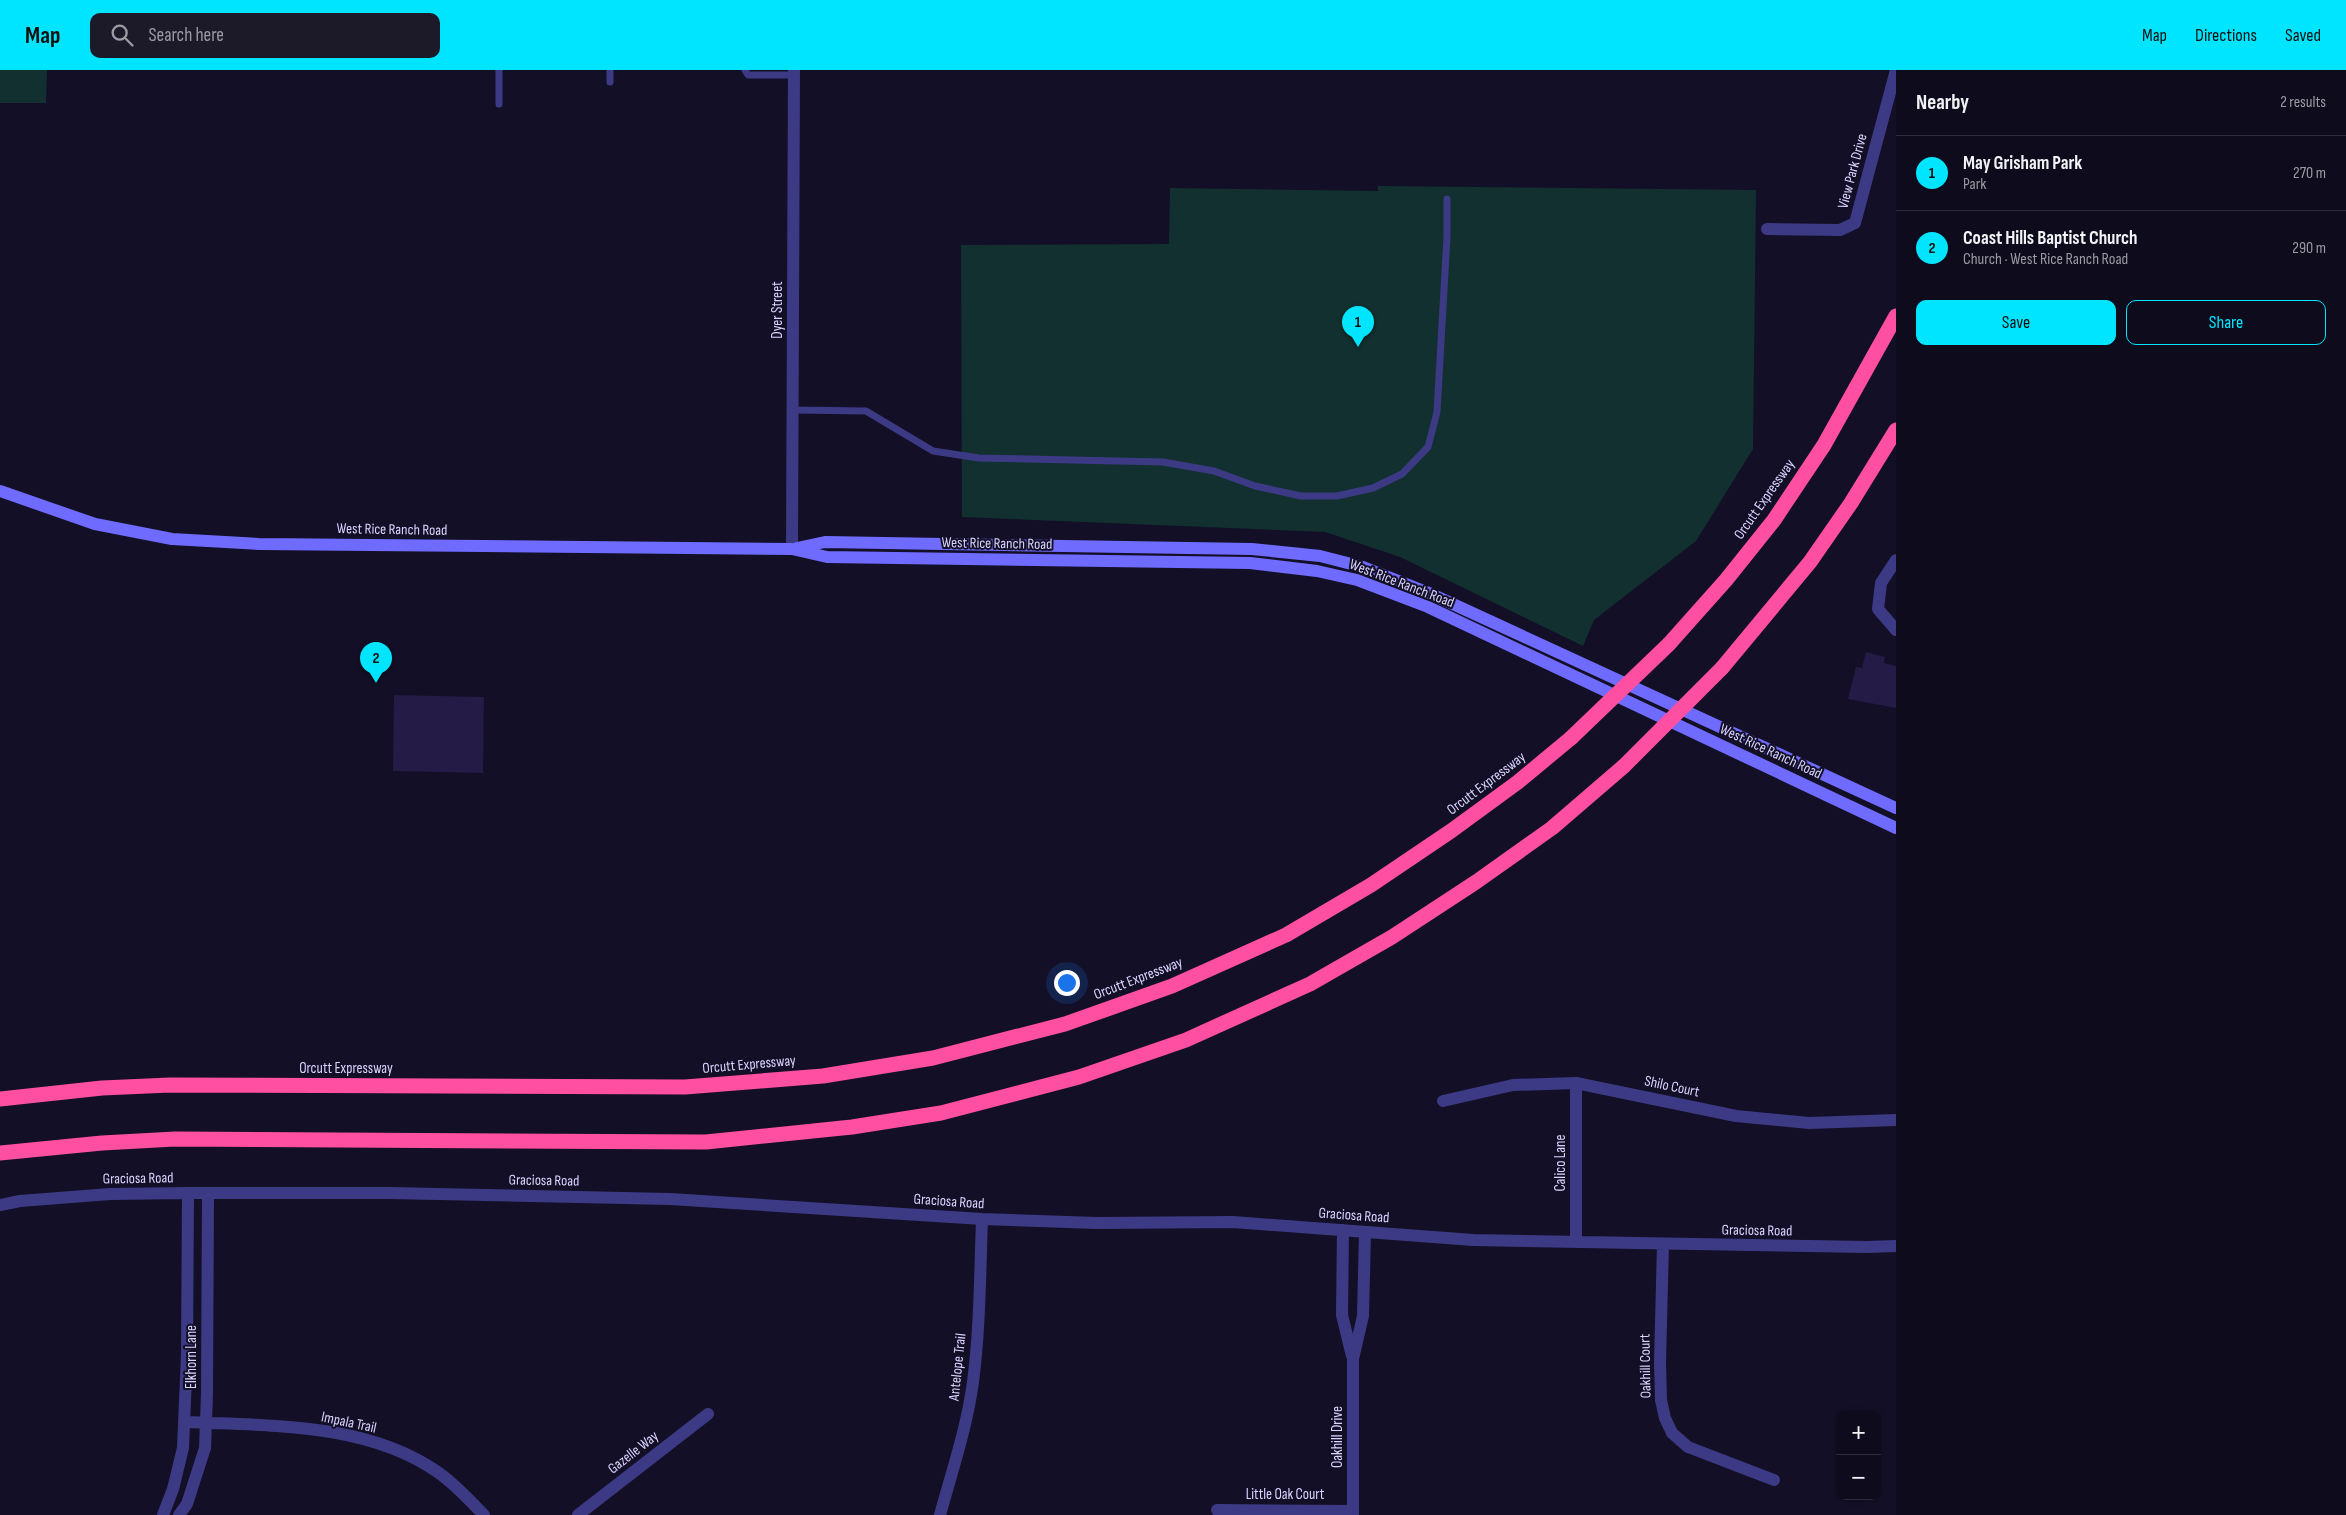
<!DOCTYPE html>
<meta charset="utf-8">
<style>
body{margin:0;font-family:"Sofia Sans Condensed",sans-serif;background:#1c1929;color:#f1f3f6}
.controls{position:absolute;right:15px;bottom:15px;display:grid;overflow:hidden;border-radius:10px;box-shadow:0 1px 4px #0004}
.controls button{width:45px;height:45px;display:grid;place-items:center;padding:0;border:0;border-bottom:1px solid #2e2b3b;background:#0e0b1c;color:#f1f3f6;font:25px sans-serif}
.you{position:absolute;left:1066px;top:912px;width:18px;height:18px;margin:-12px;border:4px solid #fff;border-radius:50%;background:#1a73e8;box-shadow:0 0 0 8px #1a73e833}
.badge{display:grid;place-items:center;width:32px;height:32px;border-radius:50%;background:#00e5ff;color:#111;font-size:16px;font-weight:700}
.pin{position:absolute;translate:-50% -41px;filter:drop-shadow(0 1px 2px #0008)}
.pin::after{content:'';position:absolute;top:26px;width:18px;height:15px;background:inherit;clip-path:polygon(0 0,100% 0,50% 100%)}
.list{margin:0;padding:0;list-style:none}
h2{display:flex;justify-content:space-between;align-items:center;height:65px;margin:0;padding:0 20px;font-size:21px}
h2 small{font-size:16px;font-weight:400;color:#9b9ba3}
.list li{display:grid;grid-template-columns:32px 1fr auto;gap:15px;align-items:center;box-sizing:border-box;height:75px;padding:0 20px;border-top:1px solid #2e2b3b}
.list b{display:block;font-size:19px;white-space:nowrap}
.list p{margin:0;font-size:16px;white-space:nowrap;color:#9b9ba3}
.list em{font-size:16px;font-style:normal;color:#9b9ba3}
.actions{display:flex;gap:10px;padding:15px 20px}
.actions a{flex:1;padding:11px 0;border:1px solid #00e5ff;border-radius:10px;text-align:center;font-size:18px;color:#00e5ff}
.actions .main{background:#00e5ff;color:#111}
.icon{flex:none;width:28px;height:28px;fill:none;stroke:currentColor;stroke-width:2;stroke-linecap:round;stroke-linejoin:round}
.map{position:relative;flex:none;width:1896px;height:1445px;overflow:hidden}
header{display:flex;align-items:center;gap:30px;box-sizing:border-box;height:70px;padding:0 25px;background:#00e5ff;color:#111}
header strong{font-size:24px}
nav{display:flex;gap:28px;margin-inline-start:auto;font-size:18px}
.search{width:350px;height:45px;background:#1c1929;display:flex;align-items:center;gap:12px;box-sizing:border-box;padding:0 18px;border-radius:10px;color:#9b9ba3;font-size:19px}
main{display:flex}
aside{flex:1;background:#0e0b1c}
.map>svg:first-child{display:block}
.green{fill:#12302f}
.building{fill:#241b47}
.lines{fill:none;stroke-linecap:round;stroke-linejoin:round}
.lane{stroke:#3d3a85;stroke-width:7}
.street{stroke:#3d3a85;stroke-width:12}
.secondary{stroke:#6f6bff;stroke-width:12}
.highway{stroke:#ff4fa3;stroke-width:15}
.highway-bridge{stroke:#ff4fa3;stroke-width:15}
.labels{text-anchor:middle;stroke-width:4;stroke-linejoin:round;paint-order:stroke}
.street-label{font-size:15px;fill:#d9d4ff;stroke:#130f26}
</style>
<header>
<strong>Map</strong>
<div class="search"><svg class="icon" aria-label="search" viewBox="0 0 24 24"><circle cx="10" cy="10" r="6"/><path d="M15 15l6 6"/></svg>Search here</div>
<nav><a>Map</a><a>Directions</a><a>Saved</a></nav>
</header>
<main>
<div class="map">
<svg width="1896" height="1445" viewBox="0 0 1896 1445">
<rect width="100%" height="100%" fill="#130f26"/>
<path class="green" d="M0,0h47l-1,33h-46z
M1378,116l378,4 -3,259 -57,92 -102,79 -11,26 -183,-89 -75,-25 -363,-15 -1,-272 208,-1 1,-56 208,3z"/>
<path class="building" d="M1866,582l19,5 -1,6 12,3v42l-48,-9 8,-32 6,1z
M394,625l90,2 -1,76 -90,-2z"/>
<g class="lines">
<path class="lane" d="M610,0v12
M745,0l3,5h46
M499,34v-34
M793,340l73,1 67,40 46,7 184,4 51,9 41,15 46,10h36l36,-8 29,-14 26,-27 9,-35 10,-175v-38"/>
<path class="street" d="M1767,159l73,1 15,-7 41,-153
M792,479l2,-479
M1896,490l-15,23 -3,26 18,21
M1576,1013v159
M1443,1031l70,-16 63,-2 160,33 73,7 87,-3
M0,1135l20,-4 90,-7 78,-1h202l280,6 312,20 115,4 136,-1 240,18 394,7 29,-1
M1343,1160l-1,85 10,41
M1663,1174l-3,119 1,37 4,18 7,15 16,14 86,33
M185,1352c84,4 182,0 254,51 17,12 31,28 45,42
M1217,1440l136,1
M163,1445l10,-26 10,-41 4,-94 1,-161
M179,1445l8,-11 18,-56 2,-54 1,-201
M578,1445l130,-101
M940,1445c12,-44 27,-88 33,-133 7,-54 7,-109 9,-163
M1353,1445v-156l10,-43 2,-84"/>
<path class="secondary" d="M0,421l95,33 77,15 87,5 533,5 35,8 423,6 67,8 40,9 71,27 468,221
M797,478l28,-6 427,7 68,7 43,11 66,26 467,215"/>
<path class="highway" d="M1669,574l57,-64 48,-60 50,-75 72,-129
M1722,598l88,-106 41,-59 45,-73
M0,1029l102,-11 68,-3 515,2 138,-11 110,-18 132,-34 107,-38 114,-51 85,-50 80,-54 67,-49 53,-44
M0,1083l102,-10 73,-4 531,3 146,-15 89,-14 138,-36 107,-37 124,-56 82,-47 84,-55 76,-54 72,-62"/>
<path class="highway-bridge" d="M1571,668l98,-94
M1624,696l98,-98"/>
</g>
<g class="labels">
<g class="street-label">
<text transform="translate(1852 101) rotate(-75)" y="5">View Park Drive</text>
<text transform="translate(777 240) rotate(-90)" y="5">Dyer Street</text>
<text transform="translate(1764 429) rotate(-55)" y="5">Orcutt Expressway</text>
<text transform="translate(392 459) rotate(1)" y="5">West Rice Ranch Road</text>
<text transform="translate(997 473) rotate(1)" y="5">West Rice Ranch Road</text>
<text transform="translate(1402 513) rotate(21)" y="5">West Rice Ranch Road</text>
<text transform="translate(1771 681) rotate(25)" y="5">West Rice Ranch Road</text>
<text transform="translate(1486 713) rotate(-37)" y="5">Orcutt Expressway</text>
<text transform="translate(1138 908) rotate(-21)" y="5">Orcutt Expressway</text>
<text transform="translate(749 994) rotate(-5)" y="5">Orcutt Expressway</text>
<text x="346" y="1003">Orcutt Expressway</text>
<text transform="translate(1672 1016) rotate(12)" y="5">Shilo Court</text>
<text transform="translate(1560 1093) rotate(-90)" y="5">Calico Lane</text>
<text transform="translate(138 1108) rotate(-1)" y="5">Graciosa Road</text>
<text transform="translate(544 1110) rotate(1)" y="5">Graciosa Road</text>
<text transform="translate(949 1131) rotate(4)" y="5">Graciosa Road</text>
<text transform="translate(1354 1145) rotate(4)" y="5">Graciosa Road</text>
<text transform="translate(1757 1160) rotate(1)" y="5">Graciosa Road</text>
<text transform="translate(191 1287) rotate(-90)" y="5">Elkhorn Lane</text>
<text transform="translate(1645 1296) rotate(-91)" y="5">Oakhill Court</text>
<text transform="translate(957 1297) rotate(-84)" y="5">Antelope Trail</text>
<text transform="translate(349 1352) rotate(12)" y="5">Impala Trail</text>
<text transform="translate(1337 1367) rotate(-90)" y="5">Oakhill Drive</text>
<text transform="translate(633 1382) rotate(-38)" y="5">Gazelle Way</text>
<text x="1285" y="1429">Little Oak Court</text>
</g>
</g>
</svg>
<div class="controls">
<button>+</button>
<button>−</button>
</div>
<div class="you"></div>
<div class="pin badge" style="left:1358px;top:277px">1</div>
<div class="pin badge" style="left:376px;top:613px">2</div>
</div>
<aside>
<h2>Nearby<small>2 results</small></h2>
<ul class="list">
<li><span class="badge">1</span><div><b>May Grisham Park</b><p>Park</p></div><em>270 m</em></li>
<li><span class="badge">2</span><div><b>Coast Hills Baptist Church</b><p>Church · West Rice Ranch Road</p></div><em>290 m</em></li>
</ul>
<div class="actions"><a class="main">Save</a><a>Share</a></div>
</aside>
</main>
